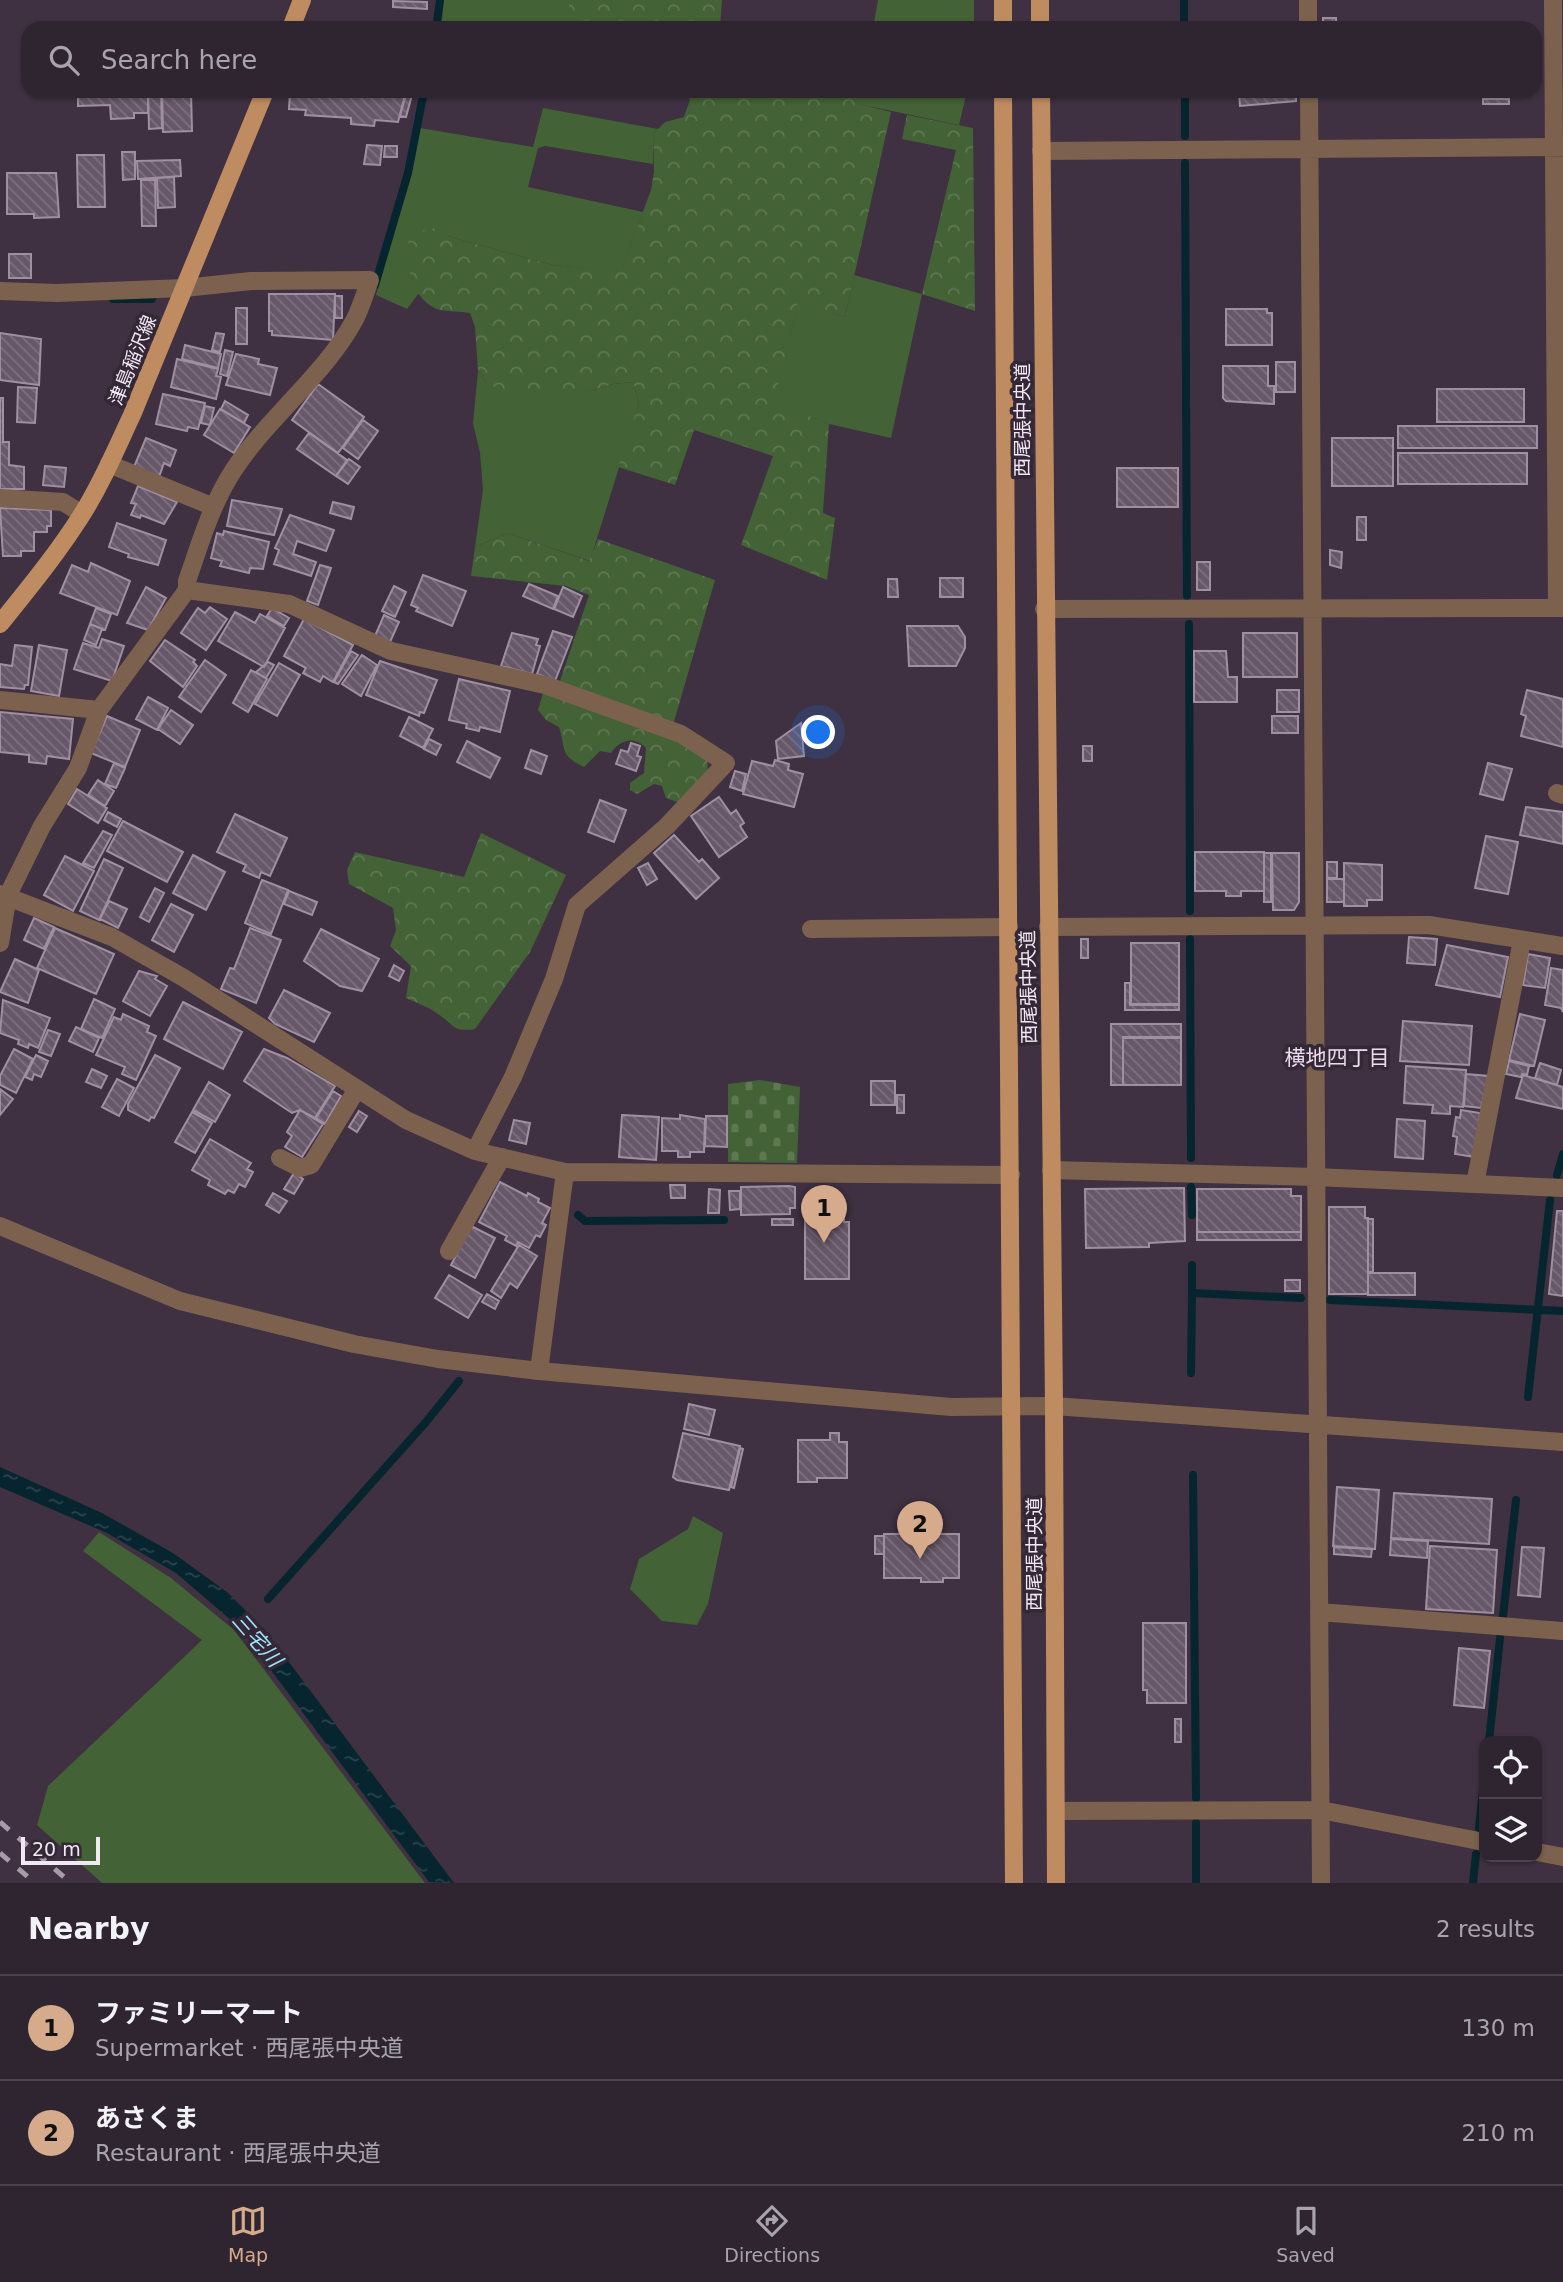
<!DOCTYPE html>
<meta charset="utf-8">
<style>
body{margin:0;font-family:"DejaVu Sans","Noto Sans JP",sans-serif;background:#3b313d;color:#f1f3f6}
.controls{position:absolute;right:21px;bottom:21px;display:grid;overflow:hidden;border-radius:14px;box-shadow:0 2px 5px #0004}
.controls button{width:63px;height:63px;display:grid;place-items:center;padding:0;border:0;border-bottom:2px solid #4a424d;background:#2f2531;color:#f1f3f6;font:35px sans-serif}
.scale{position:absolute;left:21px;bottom:18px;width:79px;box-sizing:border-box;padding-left:7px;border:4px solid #f0e8f2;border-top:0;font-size:19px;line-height:24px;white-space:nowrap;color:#f0e8f2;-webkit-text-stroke:5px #342736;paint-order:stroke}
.you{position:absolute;left:819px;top:733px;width:24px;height:24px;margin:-18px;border:5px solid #fff;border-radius:50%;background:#1a73e8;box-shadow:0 0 0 10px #1a73e833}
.badge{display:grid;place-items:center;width:46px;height:46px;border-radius:50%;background:#d6ab8b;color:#111;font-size:23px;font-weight:700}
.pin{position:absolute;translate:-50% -58px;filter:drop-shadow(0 2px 4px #0008)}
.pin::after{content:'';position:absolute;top:37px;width:24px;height:21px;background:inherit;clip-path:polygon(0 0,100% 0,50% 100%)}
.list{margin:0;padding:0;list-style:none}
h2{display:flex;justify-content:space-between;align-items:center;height:91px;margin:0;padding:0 28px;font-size:30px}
h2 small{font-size:23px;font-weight:400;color:#a7a5ab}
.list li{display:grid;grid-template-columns:46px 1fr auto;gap:21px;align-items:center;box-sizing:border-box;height:105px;padding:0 28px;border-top:2px solid #4a424d}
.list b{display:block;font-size:26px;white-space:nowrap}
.list p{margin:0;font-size:23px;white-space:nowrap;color:#a7a5ab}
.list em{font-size:23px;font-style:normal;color:#a7a5ab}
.icon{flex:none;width:38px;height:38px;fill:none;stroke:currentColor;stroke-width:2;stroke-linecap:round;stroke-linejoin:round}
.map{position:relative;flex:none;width:1563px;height:1883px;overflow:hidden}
.search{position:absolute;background:#2f2531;box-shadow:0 2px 5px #0004;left:21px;right:21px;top:21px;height:77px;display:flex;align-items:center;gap:18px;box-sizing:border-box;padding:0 24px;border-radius:21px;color:#a7a5ab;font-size:26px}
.sheet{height:301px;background:#2f2531}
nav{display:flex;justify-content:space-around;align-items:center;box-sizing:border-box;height:98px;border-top:2px solid #4a424d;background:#2f2531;font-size:19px;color:#a7a5ab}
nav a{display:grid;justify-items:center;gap:4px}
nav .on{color:#d6ab8b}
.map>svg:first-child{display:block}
.grass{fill:#436235}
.forest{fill:url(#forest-crowns)}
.cemetery{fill:url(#cemetery-stones)}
.water{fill:url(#water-ripples)}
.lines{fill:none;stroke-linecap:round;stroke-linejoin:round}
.stream{stroke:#06252f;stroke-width:8}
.building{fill:url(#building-back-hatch);stroke:#a08fa2;stroke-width:2}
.minor{stroke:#7c624e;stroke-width:18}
.major{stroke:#bf8b61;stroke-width:18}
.rail{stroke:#a69ca8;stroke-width:5;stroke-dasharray:12 12;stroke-linecap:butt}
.labels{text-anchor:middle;stroke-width:7;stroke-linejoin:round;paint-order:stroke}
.street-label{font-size:19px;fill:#f0e8f2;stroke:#342736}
.neighbourhood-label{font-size:21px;fill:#ecdbef;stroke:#342736}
.water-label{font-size:21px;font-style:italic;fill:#9ee4fe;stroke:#342736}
</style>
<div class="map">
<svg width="1563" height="1883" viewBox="0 0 1563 1883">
<defs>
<pattern id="forest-crowns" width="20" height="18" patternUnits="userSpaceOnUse" patternTransform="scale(1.75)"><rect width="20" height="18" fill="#436235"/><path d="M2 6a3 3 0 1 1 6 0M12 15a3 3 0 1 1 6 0" fill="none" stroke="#5e7853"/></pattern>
<pattern id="cemetery-stones" width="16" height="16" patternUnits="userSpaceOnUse" patternTransform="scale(1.75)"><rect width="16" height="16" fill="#436235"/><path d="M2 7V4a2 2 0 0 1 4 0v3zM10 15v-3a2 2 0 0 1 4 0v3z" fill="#5e7853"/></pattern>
<pattern id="water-ripples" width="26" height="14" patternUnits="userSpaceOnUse" patternTransform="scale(1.75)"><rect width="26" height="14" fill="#06252f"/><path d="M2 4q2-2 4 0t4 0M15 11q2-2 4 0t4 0" fill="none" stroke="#2b454e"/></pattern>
<pattern id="building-back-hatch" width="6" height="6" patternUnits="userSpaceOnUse" patternTransform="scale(1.75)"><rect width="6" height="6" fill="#675869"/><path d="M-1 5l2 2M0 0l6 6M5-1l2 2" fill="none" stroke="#7d707f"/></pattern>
</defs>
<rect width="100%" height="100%" fill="#3f3141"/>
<path class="grass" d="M444,0h125v28h-128z
M878,0h96v28h-101z
M861,91h106l-8,34 -101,-21z
M543,108l115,21 -5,5v30l-108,-18 -7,2 -10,39 115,25 -22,60 -68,-7 -106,-29 -36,42 8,15 -12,16 -31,-14 35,-121 9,-46 113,19z
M854,275l68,19 -31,144 -62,-14 -56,-21 25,-101 47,15z
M478,371l8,11 105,9 22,-7 20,-2 6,21 -49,158 -83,-28 -32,14 8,-57 -3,-37 -7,-30z
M693,1516l30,17 -15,71 -11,21 -35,-4 -32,-32 9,-30 49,-30z
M99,1532l72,46 63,52 191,253h-323l-65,-58 11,-39 154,-146 -119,-89z"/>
<path class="forest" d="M569,0h153l-2,28h-151z
M668,91h193l-2,13 32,8 -46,205 -47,-14 -24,99 55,22 -6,89 12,5 -8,62 -86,-35 32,-89 -79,-26 -19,55 -57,-18 21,-64 -6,-21 -20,2 -22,7 -91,-1 -14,-8 -8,-11 -3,-44 -5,-14c-10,-2 -23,-1 -33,-4 -27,-11 -32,-47 -28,-72l10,-6 15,-3 13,8 106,29 68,6 30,-81 3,-18 -1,-38 12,-12 19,-5 6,-17 -3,-5z
M907,115l66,13 2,183 -53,-17 34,-144 -54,-11z
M507,533l82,28 9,-22 117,41 -42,145 -114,-41 30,-89 -23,-9 -95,-10 4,-29z
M543,693l133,48 31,15 1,15 -28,32 -14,-5 -4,-12 -8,-2 -17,10 -7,-4v-7l14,-10 2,-25c-12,-13 -27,-8 -35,5l-11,-2 -16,16c-25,-12 -18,-18 -25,-40l-13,-7 -8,-10z
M481,833l85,42 -36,77 -55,77c-22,3 -19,-2 -34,-13 -10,-8 -24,-13 -35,-18l5,-32 -21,-20 6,-16 -3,-22 -44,-24 -2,-14 8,-18 109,25z"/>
<path class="cemetery" d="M760,1080l40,7 -3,76 -69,-1v-78z"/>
<path class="water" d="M0,1467l102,46 71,40 54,39 38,38 189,253 -25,-1 -190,-255 -63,-54 -69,-40 -107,-46z"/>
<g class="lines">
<path class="stream" d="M1184,0v28
M436,28l4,-28
M1185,91v45
M1185,163l2,433
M375,285l33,-112 16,-82
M113,299h39
M1189,624l1,287
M1190,939l1,219
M1557,1175l6,-21
M1191,1187l1,28
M578,1215l7,6 139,-1
M1192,1265v28
M1330,1300l233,11
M1191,1373l1,-80 109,5
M1528,1397l22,-197
M1193,1475l3,323
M268,1599l158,-177 33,-41
M1503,1616l13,-116
M1489,1741l11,-103
M1196,1823v60
M1479,1828l5,-48
M1473,1883l3,-29"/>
</g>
<path class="building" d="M393,1l34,1v7l-34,-2z
M1323,18h13v10h-13z
M1337,22h67v6h-67z
M78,91h70v22h-14v5l-23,1 -1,-14 -32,1z
M148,91h13l1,37 -13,1z
M162,91h29l1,40 -29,1z
M290,91h116l-8,31 -23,-2 -1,6 -23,-2v-6l-46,-3 1,-5 -17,-1z
M407,91h6l-7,26 -6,-1z
M1239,91h57v10l-56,5z
M1436,91h57v3l-28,3v-3h-29z
M1483,99h26v5h-26z
M367,145l15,1 -2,19 -16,-1z
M385,146h12v11h-13z
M122,152h13v27l-12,1z
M77,155h27l1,52h-27z
M180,160l1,16 -43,3 -1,-18z
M7,173h49l3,44 -25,1v-4h-27z
M174,177l1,30 -17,1 -1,-30z
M141,180h14l1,46h-14z
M9,254h22v24h-22z
M269,294h66l-2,46 -61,-5v-4h-3z
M335,296h7v22h-7z
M236,308h11v36h-11z
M1226,309h41v4h5v32h-46z
M0,333l41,6 -2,46 -39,-5z
M216,333l8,1 -4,18 -8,-2z
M185,345l36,9 -3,14 -36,-9z
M225,350l8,2 -6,24 -7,-2z
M236,354l23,5 -1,5 19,4 -7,27 -44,-10z
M177,359l41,10 -2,7 5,1 -5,22 -45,-12z
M1276,362h19v30h-19z
M1223,366h45v20h6v18l-48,-3 -3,-3z
M318,384l46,33 -26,36 -46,-33z
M18,387l19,1 -2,35 -18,-1z
M1437,389h87v33h-87z
M163,394l42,9 -7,26 -10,-2 -1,4 -31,-7z
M0,398h3v44h6v23l15,2v22h-24z
M225,401l23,14 -4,8 -23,-14z
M205,406l9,2 -4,17 -9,-2z
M220,409l30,18 -16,26 -30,-18z
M363,420l15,11 -20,28 -15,-11z
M1398,426h139v22h-139z
M309,433l38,27 -11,16 -39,-27z
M146,438l30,12 -6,16 -6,-3 -5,14 -25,-10z
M1332,438h61v48h-61z
M1398,453h129v31h-129z
M349,459l11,8 -12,17 -12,-8z
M45,466l21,2 -2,19 -21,-2z
M1117,468h61v39h-61z
M138,486l39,16 -13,22 -23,-9 -1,3 -9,-3 5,-11 -5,-1z
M232,500l50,9 -8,26 -47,-9z
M333,502l21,5 -3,12 -21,-6z
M0,508l51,2v16h-4v6h-13v19h-13v5h-18z
M290,515l44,15 -8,21 -29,-10 -4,13 23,8 -5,14 -37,-12 5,-14 -4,-2z
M1357,517h9v23h-9z
M117,523l49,17 -8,25 -30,-8 1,-3 -20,-7z
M224,531l45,11 -6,27 -13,-1 -1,5 -29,-7 2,-5 -11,-3 6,-25 6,2z
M1330,550l12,2 -1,16 -11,-3z
M1197,562h13v28h-13z
M91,563l39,18 -13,34 -57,-22 12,-28 16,7z
M320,565l11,3 -13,37 -11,-4z
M423,575l43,16 -14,35 -36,-15 2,-3 -7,-3z
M940,578h23v19h-23z
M888,579h9l1,18h-10z
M529,584l29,12 -5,13 -30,-13z
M394,586l12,6 -11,25 -13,-6z
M146,587l20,11 -18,32 -21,-7z
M563,587l19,9 -9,21 -19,-8z
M210,607l17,12 -21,31 -25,-17 17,-25 7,5z
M96,608l15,6 -6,16 -15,-6z
M272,608l17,10 -5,8 -17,-10z
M235,612l20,11 5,-9 25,14 -21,39 -46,-26z
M384,615l15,7 -9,20 -15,-6z
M304,619l49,26 -20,37 -10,-6 -3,6 -17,-9 3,-5 -22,-12z
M90,624l12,5 -6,16 -12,-5z
M907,626h51l7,11v11l-9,18h-47z
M553,631l19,6 -17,44 -18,-7z
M512,633l26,6 -2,6 4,1 -8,28 -31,-8z
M1243,633h54v44h-54z
M102,639l22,7 -12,35 -38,-12 9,-26 16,5z
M165,640l30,20 -2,2 4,4 -14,21 -33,-26z
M15,645l17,2 -4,38h-3l-1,4 -24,-2v-23l12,2z
M39,645l28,5 -8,46 -28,-5z
M351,651l7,4 -20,29 -4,-2z
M1194,651h32l2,26h9v25h-43z
M362,655l15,10 -16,31 -19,-12z
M205,660l21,15 -25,37 -22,-15z
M380,661l57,19 -13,33 -4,-1 -1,4 -53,-21z
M268,662l6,3 -8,13 -10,-6z
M279,663l21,12 -23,41 -22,-12z
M251,670l16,9 -19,33 -15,-9z
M459,679l51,12 -10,41 -20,-5 -1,4 -13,-3 1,-4 -18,-4z
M1277,690h22v22h-22z
M1527,690l36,9v48l-42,-11 5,-20 -5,-2z
M148,697l20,11 -11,22 -21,-11z
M171,710l22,15 -13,19 -22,-15z
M0,712l73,7 -4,40 -22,-3 -1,8 -17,-2v-7l-29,-3z
M107,716l33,14 -15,37 -34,-14z
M1272,716h26v17h-26z
M409,717l24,12 -10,19 -23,-12z
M801,723l3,33 -26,3 -2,-18z
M429,739l12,6 -5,10 -12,-6z
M467,741l33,17 -10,20 -33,-16z
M631,743l9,3 -3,10 4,1 -5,14 -20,-7 5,-14 7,2z
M1083,746h9v15h-9z
M531,750l16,6 -6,18 -16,-6z
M775,760l14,4 -1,6 15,4 -9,33 -51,-13 9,-33 21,5z
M114,763l11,5 -9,20 -11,-4z
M1488,763l24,6 -9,31 -23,-6z
M735,771l11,3 -4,17 -12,-4z
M98,780l16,11 -9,15 -17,-11z
M77,789l30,19 -9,15 -30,-19z
M719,797l12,17 5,-4 8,13 -4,3 7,11 -28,20 -28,-41z
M600,800l26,10 -12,32 -26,-10z
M1526,807l37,5v32l-43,-9z
M108,812l13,7 -4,8 -13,-7z
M235,814l52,24 -17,38 -9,-4 -2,6 -16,-7 3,-6 -29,-13z
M123,821l60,31 -16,30 -60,-31z
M103,831l9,4 -18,33 -11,-5z
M674,835l25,27 3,-3 17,19 -23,21 -42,-46z
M1486,836l32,6 -10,52 -33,-6z
M1195,852h69v39h-23v5h-15v-5h-31z
M1264,853h7v49h-7z
M1272,853h27v49l-5,8h-21z
M193,855l32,17 -19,38 -33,-17z
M65,856l29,15 -21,40 -29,-16z
M104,859l19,9 -24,52 -19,-9z
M1327,862h10v16h-10z
M648,863l9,16 -10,6 -9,-17z
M1344,863l38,2v35h-15v6h-23z
M1327,879h17v23h-17z
M262,880l26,10 -17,44 -26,-11z
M155,888l9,5 -15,29 -9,-5z
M289,891l28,11 -5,13 -28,-11z
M109,901l18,8 -9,19 -18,-9z
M171,904l22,11 -19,37 -22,-12z
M34,918l20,9 -10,22 -20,-9z
M55,928l59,26 -18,40 -59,-26z
M250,928l31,12 -25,63 -35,-14 9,-21 4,1z
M321,929l58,30 -17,32 -22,-5 -36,-25z
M1409,937l28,2 -2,26 -28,-2z
M1081,939h7v19h-7z
M1131,943h48v61h-48z
M1447,945l61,12 -8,40 -64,-12z
M1528,954l22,4 -5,30 -22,-3z
M15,959l24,11 -11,33 -28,-11z
M394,965l10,6 -5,10 -10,-5z
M1551,968l12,2v42l-2,-4 -16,-3z
M139,971l18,5 -2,3 12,7 -17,30 -27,-15z
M1125,983h5v22h49v5h-54z
M284,990l46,23 -16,29 -39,-18 -6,-6z
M94,999l21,10 -13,29 -21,-9z
M3,1000l47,18 -12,30 -9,-4 -1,4 -10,-4 1,-4 -19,-7z
M183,1002l59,30 -19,37 -59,-30z
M123,1014l26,12 -2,6 9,4 -20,44 -14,-6 3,-7 -29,-12 18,-38 7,3z
M1520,1014l25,6 -11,46 -25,-6z
M1403,1021l69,5 -3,39 -69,-4z
M1111,1024h70v13h-58v48h-12z
M76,1027l23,11 -6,14 -24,-11z
M48,1030l12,4 -9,22 -12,-4z
M1123,1038h58v47h-58z
M14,1049l19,10 -17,34 -16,-8v-9z
M264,1049l23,9 48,28 -20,32 -15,-8 -8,3 -48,-32z
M36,1055l12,6 -7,16 -7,-3 -2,6 -7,-3z
M155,1055l25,13 -26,50 -3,-1 -2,4 -21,-11v-6z
M1509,1061l20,5 -2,9 -5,-1 -1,3 -15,-3z
M1540,1063l21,7 -4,15 -22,-7z
M1406,1066l60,4 -3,37 -13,-1v8l-18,-1 1,-8 -29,-2z
M92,1069l15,7 -6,12 -15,-6z
M1466,1074l23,2 -8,32 -17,-2z
M1523,1075l40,12v22l-47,-11z
M117,1079l17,9 -15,28 -17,-9z
M871,1081h24v24h-24z
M209,1082l21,13 -15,27 -22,-12z
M0,1089l13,10 -13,16z
M333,1091l8,5 -16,28 -9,-6z
M897,1095h7v18h-7z
M300,1110l23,14 -21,33 -17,-10 7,-11 -5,-4z
M1461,1110l19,3 -5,44 -20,-3 2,-17 -4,-1 3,-19 4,1z
M359,1111l8,5 -10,16 -8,-5z
M192,1112l20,11 -17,30 -20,-11z
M622,1115l37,2 -3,43 -37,-3z
M680,1115l25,4 -1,33h-14v5h-12v-6h-16v-33l18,1z
M706,1116h21v31l-22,-1z
M1397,1119l28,2 -2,38 -28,-2z
M514,1120l16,3 -4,21 -17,-4z
M210,1139l41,24 -4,6 6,3 -8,15 -6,-3 -5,9 -6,-3 -3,4 -17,-9 2,-5 -18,-10z
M294,1173l9,6 -9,15 -10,-5z
M500,1182l27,14 1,-3 11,6 -1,3 12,6 -8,15 4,2 -6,12 -4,-2 -7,13 -11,-6 -2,4 -11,-6 2,-4 -28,-14z
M670,1185h15v13h-14z
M789,1186l6,1v21h-5v6l-49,1v-28z
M1184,1188l1,53 -36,2v4l-63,1 -1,-59z
M709,1189l11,1 -1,23h-11z
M1197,1189h94v7h10v36h-104z
M729,1191h11v18l-10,1z
M273,1193l14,8 -8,12 -13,-8z
M805,1206h39v16h5v57h-44z
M1329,1207h36v11h3v76h-39z
M1557,1211h6v85l-14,-2z
M772,1219h21v6h-21z
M1368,1219h5v53h-5z
M471,1226l24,12 -20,40 -24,-13z
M1197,1232h104v8h-104z
M519,1245l18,11 -20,32 -7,-5 -9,15 -10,-7z
M1368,1273h47v22h-47z
M449,1275l33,20 -14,23 -33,-20z
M1285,1280h15v11h-15z
M487,1294l12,7 -4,8 -13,-7z
M689,1404l26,6 -6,25 -25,-6z
M683,1433l57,13 -11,44 -52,-10 -4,-3z
M830,1433h9v9h8v36h-30v4h-19v-42h32z
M740,1448l3,1 -9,39 -3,-1z
M1337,1487l42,3 -4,59 -42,-3z
M1394,1493l98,6 -3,45 -98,-6z
M884,1534h75v44h-16v4h-22v-4h-37z
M875,1536h9v18h-9z
M1391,1539l37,2 -1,17 -37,-3z
M1430,1546l67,4 -4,63 -67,-4z
M1334,1547l38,2 -1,8 -37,-3z
M1522,1547l22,1 -4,49 -22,-2z
M1143,1623h43v80h-39v-13h-4z
M1459,1648l31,3 -6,57 -30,-3z
M1175,1719h6v23h-6z"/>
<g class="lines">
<path class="minor" d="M1308,0v28
M1553,0l4,608
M1309,91l12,1792
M1041,151l522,-4
M0,291l57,2 127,-5 67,-7 119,-1c-5,13 -9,28 -16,41 -31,56 -86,96 -121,150 -22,34 -33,73 -46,110v9
M109,464l105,43
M0,498l63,4 19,12
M1044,609l519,-1
M0,700l99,10 88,-120 102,14 102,47 154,34 136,49 45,29 -59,63 -90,79 -23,74 -41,98 -38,74
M1557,793l6,2
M0,894l112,43 72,41 222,142 69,31 90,21 446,3
M1048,927l381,-2 134,21
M811,929l198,-2
M0,943l8,-48 34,-69 36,-58 21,-58
M280,1158l20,10 11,-3 46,-76
M1051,1170l264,7 248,11
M1475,1184l47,-244
M0,1226l180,75 174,43 84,15 101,12 412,36 103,-1 509,36
M449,1251l53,-94
M539,1371l26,-199
M1319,1612l244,19
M1056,1811l265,-1 163,32
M1537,1852l26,5"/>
<path class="major" d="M1003,0v28
M1040,0v28
M291,28l11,-28
M1003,91l11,1792
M1041,91l13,1315 2,477
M0,624c28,-35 57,-70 81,-108 20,-31 35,-67 51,-101l133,-324"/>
<path class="rail" d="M0,1822l71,61
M0,1853l35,30"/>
</g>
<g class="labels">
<g class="street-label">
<text transform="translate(132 360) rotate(-68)" y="7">津島稲沢線</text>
<text transform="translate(1022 420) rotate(-90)" y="7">西尾張中央道</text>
<text transform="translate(1028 987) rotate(-91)" y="7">西尾張中央道</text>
<text transform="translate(1034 1554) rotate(-90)" y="7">西尾張中央道</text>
</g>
<g class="neighbourhood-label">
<text x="1337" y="1065">横地四丁目</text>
</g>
<g class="water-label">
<text transform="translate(257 1640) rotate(49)" y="7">三宅川</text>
</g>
</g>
</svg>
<div class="controls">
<button><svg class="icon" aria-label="locate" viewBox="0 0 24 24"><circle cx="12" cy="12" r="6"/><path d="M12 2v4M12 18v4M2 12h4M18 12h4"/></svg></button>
<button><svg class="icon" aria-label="layers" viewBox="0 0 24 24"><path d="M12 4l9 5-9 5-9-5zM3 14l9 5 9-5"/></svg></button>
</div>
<div class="scale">20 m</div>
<div class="you"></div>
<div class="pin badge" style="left:824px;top:1243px">1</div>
<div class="pin badge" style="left:920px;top:1559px">2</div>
<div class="search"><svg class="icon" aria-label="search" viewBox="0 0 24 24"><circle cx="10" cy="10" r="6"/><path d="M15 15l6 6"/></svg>Search here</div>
</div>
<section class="sheet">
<h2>Nearby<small>2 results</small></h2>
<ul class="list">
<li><span class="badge">1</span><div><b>ファミリーマート</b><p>Supermarket · 西尾張中央道</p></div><em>130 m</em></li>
<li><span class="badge">2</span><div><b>あさくま</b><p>Restaurant · 西尾張中央道</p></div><em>210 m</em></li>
</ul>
</section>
<nav>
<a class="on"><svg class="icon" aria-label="map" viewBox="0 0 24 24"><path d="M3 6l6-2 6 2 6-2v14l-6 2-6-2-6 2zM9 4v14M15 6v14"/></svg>Map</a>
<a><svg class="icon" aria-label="directions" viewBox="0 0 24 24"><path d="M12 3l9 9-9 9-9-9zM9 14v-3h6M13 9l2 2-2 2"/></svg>Directions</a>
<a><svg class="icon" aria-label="saved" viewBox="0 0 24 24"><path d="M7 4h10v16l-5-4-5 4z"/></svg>Saved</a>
</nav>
